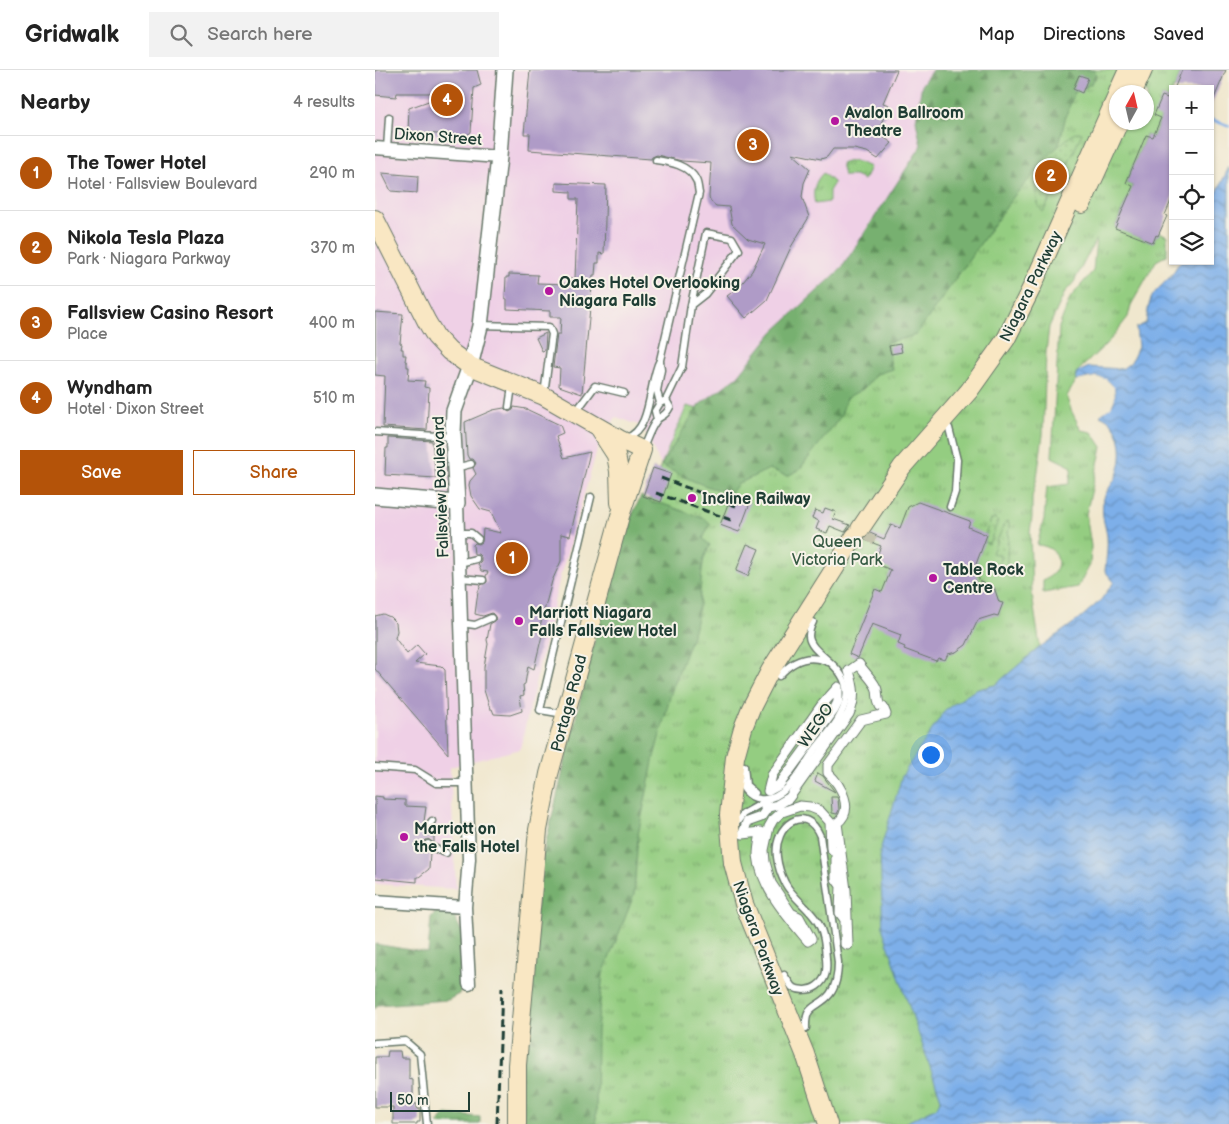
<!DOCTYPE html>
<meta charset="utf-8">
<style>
body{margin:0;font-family:"Balsamiq Sans",sans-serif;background:#f2f2f2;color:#222}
.controls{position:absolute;right:15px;top:15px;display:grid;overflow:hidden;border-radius:0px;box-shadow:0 1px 4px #0004}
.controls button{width:45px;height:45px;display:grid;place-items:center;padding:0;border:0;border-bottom:1px solid #e0e0e0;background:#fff;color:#222;font:25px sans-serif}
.compass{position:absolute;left:734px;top:15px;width:45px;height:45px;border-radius:50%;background:#fff;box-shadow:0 1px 4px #0004;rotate:8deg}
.scale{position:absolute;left:15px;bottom:12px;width:80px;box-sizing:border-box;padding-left:5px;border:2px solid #1f3d34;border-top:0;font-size:14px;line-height:18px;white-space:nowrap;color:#1f3d34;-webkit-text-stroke:4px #f7f3e8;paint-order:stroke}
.you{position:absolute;left:555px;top:684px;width:18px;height:18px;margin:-12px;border:4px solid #fff;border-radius:50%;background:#1a73e8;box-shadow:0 0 0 8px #1a73e833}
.badge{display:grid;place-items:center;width:32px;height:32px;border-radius:50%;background:#b45309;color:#fff;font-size:16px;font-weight:700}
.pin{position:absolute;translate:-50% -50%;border:2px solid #fff;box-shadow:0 1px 5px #0006}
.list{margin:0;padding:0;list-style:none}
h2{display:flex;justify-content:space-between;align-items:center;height:65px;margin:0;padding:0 20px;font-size:21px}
h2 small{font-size:16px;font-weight:400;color:#767676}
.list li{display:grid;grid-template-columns:32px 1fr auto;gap:15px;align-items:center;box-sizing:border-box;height:75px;padding:0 20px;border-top:1px solid #e0e0e0}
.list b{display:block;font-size:19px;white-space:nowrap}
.list p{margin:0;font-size:16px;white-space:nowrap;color:#767676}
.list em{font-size:16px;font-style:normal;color:#767676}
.actions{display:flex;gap:10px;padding:15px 20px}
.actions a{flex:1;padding:11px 0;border:1px solid #b45309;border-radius:0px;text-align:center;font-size:18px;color:#b45309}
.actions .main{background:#b45309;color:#fff}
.icon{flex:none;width:28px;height:28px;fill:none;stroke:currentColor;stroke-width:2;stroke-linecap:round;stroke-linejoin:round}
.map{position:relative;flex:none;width:854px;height:1054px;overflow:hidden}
header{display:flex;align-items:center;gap:30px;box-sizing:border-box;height:70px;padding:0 25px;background:#fff;border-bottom:1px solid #e0e0e0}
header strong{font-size:24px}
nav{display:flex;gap:28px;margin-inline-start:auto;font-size:18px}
.search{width:350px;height:45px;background:#f2f2f2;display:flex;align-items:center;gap:12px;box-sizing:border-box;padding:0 18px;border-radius:0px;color:#767676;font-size:19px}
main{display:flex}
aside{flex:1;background:#fff}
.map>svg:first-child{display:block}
.built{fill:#efd0e6}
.grass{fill:url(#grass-tufts);stroke:#5a855a;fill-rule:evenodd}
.forest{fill:url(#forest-firs);stroke:#4b7652}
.garden{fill:url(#garden-dots);stroke:#5a855a}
.water{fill:url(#water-waves);stroke:#4e768e}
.pier{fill:#f0e7ce}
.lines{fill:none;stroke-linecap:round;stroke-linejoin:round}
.stream{stroke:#7dafe9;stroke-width:3}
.building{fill:#af9bc7}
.secondary-tunnel{stroke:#c6c5af;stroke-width:18;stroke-dasharray:18 9;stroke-linecap:butt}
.service-casing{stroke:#68786a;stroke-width:9}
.pedestrian-casing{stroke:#68786a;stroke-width:11}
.minor-casing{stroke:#68786a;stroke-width:15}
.tertiary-casing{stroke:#68786a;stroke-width:18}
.secondary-casing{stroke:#68786a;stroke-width:20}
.service{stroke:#fff;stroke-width:6}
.pedestrian{stroke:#fff;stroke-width:9}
.minor{stroke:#fff;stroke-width:12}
.tertiary{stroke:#fff;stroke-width:15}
.secondary{stroke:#f9e7c3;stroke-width:18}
.rail{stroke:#1f3d34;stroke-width:3;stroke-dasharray:8 4;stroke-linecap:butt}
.poi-dot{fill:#b5179e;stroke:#f7f3e8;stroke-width:2}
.labels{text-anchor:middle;stroke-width:4;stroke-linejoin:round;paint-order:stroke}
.poi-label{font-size:16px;font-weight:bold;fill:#1f3d34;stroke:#f7f3e8;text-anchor:start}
.street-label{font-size:16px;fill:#1f3d34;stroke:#f7f3e8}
.park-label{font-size:16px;fill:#365a43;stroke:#f7f3e8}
</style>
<header>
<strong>Gridwalk</strong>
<div class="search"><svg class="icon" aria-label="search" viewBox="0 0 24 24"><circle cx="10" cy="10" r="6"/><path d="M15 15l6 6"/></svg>Search here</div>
<nav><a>Map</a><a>Directions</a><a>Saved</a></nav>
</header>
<main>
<aside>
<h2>Nearby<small>4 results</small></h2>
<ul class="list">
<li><span class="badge">1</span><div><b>The Tower Hotel</b><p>Hotel · Fallsview Boulevard</p></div><em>290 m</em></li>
<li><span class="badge">2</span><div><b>Nikola Tesla Plaza</b><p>Park · Niagara Parkway</p></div><em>370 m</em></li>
<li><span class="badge">3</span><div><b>Fallsview Casino Resort</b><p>Place</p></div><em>400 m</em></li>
<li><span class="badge">4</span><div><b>Wyndham</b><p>Hotel · Dixon Street</p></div><em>510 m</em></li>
</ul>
<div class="actions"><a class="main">Save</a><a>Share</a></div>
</aside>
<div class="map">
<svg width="854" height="1054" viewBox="0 0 854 1054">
<defs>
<pattern id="grass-tufts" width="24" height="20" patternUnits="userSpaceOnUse" patternTransform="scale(1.25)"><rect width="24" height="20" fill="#94cd81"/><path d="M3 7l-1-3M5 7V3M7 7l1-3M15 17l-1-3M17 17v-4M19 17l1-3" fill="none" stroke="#78a86a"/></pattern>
<pattern id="forest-firs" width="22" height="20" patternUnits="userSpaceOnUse" patternTransform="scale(1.25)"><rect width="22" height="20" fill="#77b06f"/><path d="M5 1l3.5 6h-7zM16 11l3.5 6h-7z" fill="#61905c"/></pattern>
<pattern id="garden-dots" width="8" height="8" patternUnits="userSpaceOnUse" patternTransform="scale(1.25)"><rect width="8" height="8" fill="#94cd81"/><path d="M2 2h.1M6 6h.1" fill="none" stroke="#78a86a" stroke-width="1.8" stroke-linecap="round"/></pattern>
<pattern id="water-waves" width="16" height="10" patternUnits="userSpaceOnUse" patternTransform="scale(1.25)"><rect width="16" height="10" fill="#7dafe9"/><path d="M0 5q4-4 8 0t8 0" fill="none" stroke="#6690be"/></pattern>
</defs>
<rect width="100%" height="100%" fill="#f7f3e8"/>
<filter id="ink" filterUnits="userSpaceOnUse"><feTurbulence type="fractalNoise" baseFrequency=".02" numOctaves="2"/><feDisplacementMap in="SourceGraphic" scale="10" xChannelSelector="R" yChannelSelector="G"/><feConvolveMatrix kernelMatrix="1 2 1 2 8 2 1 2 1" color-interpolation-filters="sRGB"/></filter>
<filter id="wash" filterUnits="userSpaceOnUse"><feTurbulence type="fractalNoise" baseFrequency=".0096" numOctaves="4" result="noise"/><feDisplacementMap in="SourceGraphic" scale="20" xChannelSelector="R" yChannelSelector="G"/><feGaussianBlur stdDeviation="1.12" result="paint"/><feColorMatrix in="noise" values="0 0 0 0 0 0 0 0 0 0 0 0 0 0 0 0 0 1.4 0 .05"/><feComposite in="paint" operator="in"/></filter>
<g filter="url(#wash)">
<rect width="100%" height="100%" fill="#f0e7ce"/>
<path class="built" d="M0,0h625l-97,189 -202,151 -14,-4 -26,59 -19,-39 -26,-9 -19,33 -37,127 -40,172 -70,18 6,122 -81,-5z"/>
<path class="grass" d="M625,0h182l-8,19h-1l-3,10 -8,-3 -1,22 -8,19 -7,-2 -20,48 7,3 -18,41 38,16 3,-8 2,1 2,-4 7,4v19l-11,6 -25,44 -3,12 -18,23 -34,33v8l-9,15 4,14 10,20 11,2 10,15 -16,67 5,32 -1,19 -12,22 -35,6v-13c23,-9 18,-34 -6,-35l7,-26 3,-32 22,-3 3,-17 -20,-10 7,-130 11,-29 23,-27 3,-32 -22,43 -9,10 -16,35 -3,25 -3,83 -6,42 -5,20v20l-2,15 2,63 8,52 -45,38 -20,5 -38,397 4,12 -4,8 -34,17h-373l59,-446 72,-213 26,-59 15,4 201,-151zM742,22h30v30h-30z
M476,91l7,1 12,5 -6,13 -9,-4h-11l-3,-13z
M448,103l11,10 -5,8v11l-14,2c-3,-12 -1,-22 8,-31z"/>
<path class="forest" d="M557,0h162l3,6 -6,8 -16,8 -9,23 -7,30 -9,15 -15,13 -21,23 -98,139 -30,8 6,26 -15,5 -14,15 -17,9 -5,18 -42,54 -12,6 -18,-7 -31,15 -7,9c-25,-5 -48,-16 -70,-28l38,-60 39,-29 35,-44 68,-63 80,-123 -5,-26 6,-36z
M266,426l12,7 10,1 42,15 5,4 -7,16 7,6 -6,13 -2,12 -3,35 -4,22 -24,66 -17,64 -16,78 -4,60 -31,79 -6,56 -1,94h-77l2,-89 15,-78 -1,-39 7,-60 75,-311z
M65,839l13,5 14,28 -4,42 -4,10 -11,6 -70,5 -3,4v-65l53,9 3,-36z
M71,1044l34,3v7h-43z"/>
<path class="garden" d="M703,62l4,1 -21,47 -18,32c-9,-7 -8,-36 -3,-46 4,-7 30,-32 38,-34z
M620,448l3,3 -9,23 -5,-2 3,-7 -2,-1 6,-14z
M633,451l1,2 -3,53 -7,-3 1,-18 -8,-2 13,-31z"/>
<path class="water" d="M854,97v957h-326l34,-17 4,-8 -58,-169 -3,-79 22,-75 43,-66 30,-20 20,-5 45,-38 38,-27 22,-19 14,-19 -9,-11c1,-11 3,-24 2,-35 -2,-13 -6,-19 -4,-34 1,-9 10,-18 14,-27 8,-19 6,-51 -17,-60 4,-3 9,-6 12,-10 8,-13 -1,-28 -16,-28 -6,0 -14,3 -20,4v-8l13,-6 33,2 9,-7 7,-15 -2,-19 10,-5c4,-28 4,-26 23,-45 5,-5 7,-12 12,-17h29v-14l3,-1 -1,-13 -2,-3v-23z"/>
<path class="pier" d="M720,307l11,2 8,8 1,11 -4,9 -11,8h-2l11,-9 4,-8 -1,-10 -7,-7 -10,-2 -20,4 1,-2z"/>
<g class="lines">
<path class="stream" d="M835,49l19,7"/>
</g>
<g id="blocks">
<path class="building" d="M0,0h102l4,15 -7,3 -3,44 -5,4 -58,-4 1,-24 42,-15h-54l-1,4 -21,-2z
M155,0h367l-14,33 6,2 -12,28 15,10 -14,16 -11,-7 -13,-3h-21l-6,8 -6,2 -29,-6 18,16 -6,14 -2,14 7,20 -18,30 -24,53 -21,18 -19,-22 12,-9 13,-16 13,-27 -17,-5 -16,-15 -3,-17 -13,-1 -5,-4 -2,-5 2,-34 -29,-2 -25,-6 -5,2 -1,2 -122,-9 1,-16h-6z
M807,0h44l-16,38v-19h-36z
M704,5l9,3 -6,15 -9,-4z
M787,26l11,4v96l-8,19 2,1 -9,20 -2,-1 -3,8 -38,-15 18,-42 -7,-3 20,-48 7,2 8,-19 -7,-3z
M7,103l36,3 -1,17 -26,-2z
M181,113l50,2 -2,69 -5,-1v10h-3l-1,12h-2l-11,119 -23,-8 1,-18 -7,-1 4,-33h3l1,-17h-11v-6l-43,-2v-10l-2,-1 1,-21h3v-3l29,1 -1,8 31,1v-5h7l3,-80h-7v-7l-15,-1z
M0,242l28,2 -3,29 2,1 -1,5h2v6h3l-1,6 2,1v5h2l-1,13 17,1 -1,6 5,1 -2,42 -44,-3 2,-51 -10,-1z
M171,263l-1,17 -3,1 -6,-13z
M525,274l2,8 -11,2 -2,-8z
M139,337l12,2 34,16 3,8 -7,3 8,22 26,-6 -20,84 -9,-2v27l-9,20 -12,45 4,1 -10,42 -6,-3 -3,18 -2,1 1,10 -4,1 2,15 -12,4 -16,-1 -2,-5h-2l-6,-19v-23l4,-23 -1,-4 3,-16 5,-3 1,-3 -4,-5 -9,3 -8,-2 3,-22 3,-7 6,-3 -1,-6 2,-4 -7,-1 -3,-7 3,-3v-4l-3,-3h-4l-1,-9 2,-2 4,1 3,-2 1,-13 18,4 -10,-21 -11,-3 -9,-13 -2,-11 1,-4 6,-7 -3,-6 3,-5 -3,-4h-4l-2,-4 -2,-33 28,-12 11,-2 5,4 4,-2z
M13,368l44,3 4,37 -51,-3 1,-27h2z
M278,398l18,6 -10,28 -18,-6z
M356,426l19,7 -11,29 -19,-7z
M543,432l52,19 -2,6 19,8 -14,37 4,2 3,8 14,5 5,15 4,1 -5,13 -4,-1 -16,5 -12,25 -10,7 -8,2 -3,6 -7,-2 -2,3 -32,-12 1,-2 -7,-3 3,-9 -29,-11 -14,34 -9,-4 26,-65 7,3 9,-22 -17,-7 7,-17 -16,-6v-2l5,-5 14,6 7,-14 9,3 8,-21z
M450,438l11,4 -3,7 17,6 -5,7 -15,-6 -3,7 -11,-4 3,-8 -7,-3 3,-8 8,3z
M372,474l12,5 -11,27 -12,-5z
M8,544l7,3 6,6 1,8 -2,7 12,16 10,-9 8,9 -10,9 26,3 4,4 3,84 -73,-85v-53z
M443,703l5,3 12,16 -20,-11z
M0,726l8,1v2l22,1v6l21,1 -3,22 5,5 6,-4v13l-6,-4 -5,3 1,6 6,4 -1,17 -10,8h-2v5l-42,-4z
M456,727h6l1,2 1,11 -2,4 -5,-1z
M13,981h12l1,7h8v21l4,1v24h4v5h3v13h-3v2h-24v-17h-18v-50h12z"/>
</g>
</g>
<g filter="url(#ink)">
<use href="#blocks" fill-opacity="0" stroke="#68786a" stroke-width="1"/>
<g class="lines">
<path class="secondary-tunnel" d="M490,470l4,-7"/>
<g class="service-casing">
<path id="service" d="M12,79l2,-32
M105,255l69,2 3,7 -8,61
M285,333l-3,-12 4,-21 -1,-9
M134,337l3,-21
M200,343l20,-27 29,7
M282,349l-2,-8 5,-8 6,-3 16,-33 9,-62 15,-72 26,5 7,12 -34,44 -14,11
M574,358l8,32 -2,32 -5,15
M0,362l77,5
M251,368c27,-8 22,-56 34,-78l39,-167c-1,-4 -1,-10 -3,-13 -7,-15 -26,-18 -40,-20
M268,378c4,-9 7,-19 13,-27 5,-7 8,-2 14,-14l-4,-7
M80,398l16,-4
M84,463h12l7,6
M84,493l17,-4
M85,508l23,2
M86,553l14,2 16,-7
M404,606c13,-15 29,-23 49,-14
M189,644l-24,-4 51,-213
M369,696l2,19 9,8
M0,697l40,3 21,13h30
M363,706c4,11 8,21 22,23 26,3 41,-30 54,-48 11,-15 29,-33 32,-52 6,-34 -36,-43 -37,-63 0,-5 2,-10 4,-14
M360,755l8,-11 25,-14
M53,759v-3l4,-5
M53,774v2l18,7
M409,905l8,12c8,4 18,4 25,-1 10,-7 10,-17 9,-28 -1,-13 -2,-26 -9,-37 -9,-14 -24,-23 -32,-38 -4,-8 -7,-17 -8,-26 -4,-32 29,-55 43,-21l18,126c0,11 -1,23 -8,32 -12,15 -25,9 -24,34
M0,973l30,-2 15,13 7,70"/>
</g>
<g class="pedestrian-casing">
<path id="pedestrian" d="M484,594c4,7 17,19 18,26 1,6 0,10 3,16l3,1 3,7 -25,6 -33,45v8c13,12 27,37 9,50l9,67 2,55 -3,-1v-24l-5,-7 1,-27 -5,-7v-26l-5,-5 -1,-26 -10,-11 -10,-4 -10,-1 -18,6 -9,8 -4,7 -5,23 1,12 6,21 20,30 8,4 12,22 -3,2c-20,-24 -47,-53 -50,-86 0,-8 2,-15 3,-23l-18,2 4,-12 14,-5 5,-7 -1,-2 12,-3 12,-7 60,-84c7,-16 5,-27 0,-43z
M463,617v15l-4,8 -55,75 -11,6 4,-16 49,-69z"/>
</g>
<g class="minor-casing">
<path id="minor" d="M0,78l124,9
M82,433l12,356 -4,48 4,77
M0,831l90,6"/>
</g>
<g class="tertiary-casing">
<path id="tertiary" d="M0,426l82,7 -4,-70 1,-22 16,-45 10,-40 19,-169 6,-87"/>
</g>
<g class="secondary-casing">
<path id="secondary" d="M743,22l10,-22
M758,22l10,-22
M707,134l37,-82
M0,149l52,103 9,15 13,14 21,15 74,30 75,43 23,11 -22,66 -71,258 -11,56 -21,235v59
M224,359l17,26 3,16 1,32
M485,459l42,-62 67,-76 37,-52 26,-52 85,-191
M453,1054l-23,-70 -61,-150 -11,-41 -4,-48 6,-58 8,-29 8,-20 19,-37 85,-135"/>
</g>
<use href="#service" class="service"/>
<use href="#pedestrian" class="pedestrian"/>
<use href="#minor" class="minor"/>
<use href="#tertiary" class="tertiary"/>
<use href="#secondary" class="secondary"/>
<path class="rail" d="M286,408l75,28
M281,423l75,27
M122,1054l5,-136"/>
</g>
</g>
<g class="poi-dot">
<circle cx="460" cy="51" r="5"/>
<circle cx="174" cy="221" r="5"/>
<circle cx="317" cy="428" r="5"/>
<circle cx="558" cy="508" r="5"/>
<circle cx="144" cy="551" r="5"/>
<circle cx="29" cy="767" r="5"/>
</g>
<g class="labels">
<g class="poi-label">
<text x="470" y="48">Avalon Ballroom<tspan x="470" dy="18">Theatre</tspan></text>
<text x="184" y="218">Oakes Hotel Overlooking<tspan x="184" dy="18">Niagara Falls</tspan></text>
<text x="327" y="434">Incline Railway</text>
<text x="568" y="505">Table Rock<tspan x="568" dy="18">Centre</tspan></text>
<text x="154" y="548">Marriott Niagara<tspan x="154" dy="18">Falls Fallsview Hotel</tspan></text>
<text x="39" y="764">Marriott on<tspan x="39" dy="18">the Falls Hotel</tspan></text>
</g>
<g class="street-label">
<text transform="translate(63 66) rotate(4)" y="6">Dixon Street</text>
<text transform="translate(655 216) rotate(-64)" y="6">Niagara Parkway</text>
<text transform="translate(65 417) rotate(-92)" y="6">Fallsview Boulevard</text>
<text transform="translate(193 633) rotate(-75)" y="6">Portage Road</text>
<text transform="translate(440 655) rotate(-56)" y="6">WEGO</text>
<text transform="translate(384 868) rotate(70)" y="6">Niagara Parkway</text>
</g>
<g class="park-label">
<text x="462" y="477">Queen<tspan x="462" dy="18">Victoria Park</tspan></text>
</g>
</g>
</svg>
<div class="controls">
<button>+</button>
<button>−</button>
<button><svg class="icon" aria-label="locate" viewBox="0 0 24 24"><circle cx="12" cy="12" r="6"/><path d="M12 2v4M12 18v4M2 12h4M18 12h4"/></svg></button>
<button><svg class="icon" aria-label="layers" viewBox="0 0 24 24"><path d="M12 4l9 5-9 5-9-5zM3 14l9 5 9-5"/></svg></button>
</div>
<svg class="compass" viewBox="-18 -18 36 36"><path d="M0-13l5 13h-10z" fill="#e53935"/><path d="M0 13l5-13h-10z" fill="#767676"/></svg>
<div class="scale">50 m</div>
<div class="you"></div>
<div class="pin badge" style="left:137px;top:488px">1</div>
<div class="pin badge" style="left:676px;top:106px">2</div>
<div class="pin badge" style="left:378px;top:75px">3</div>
<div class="pin badge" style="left:72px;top:30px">4</div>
</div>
</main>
